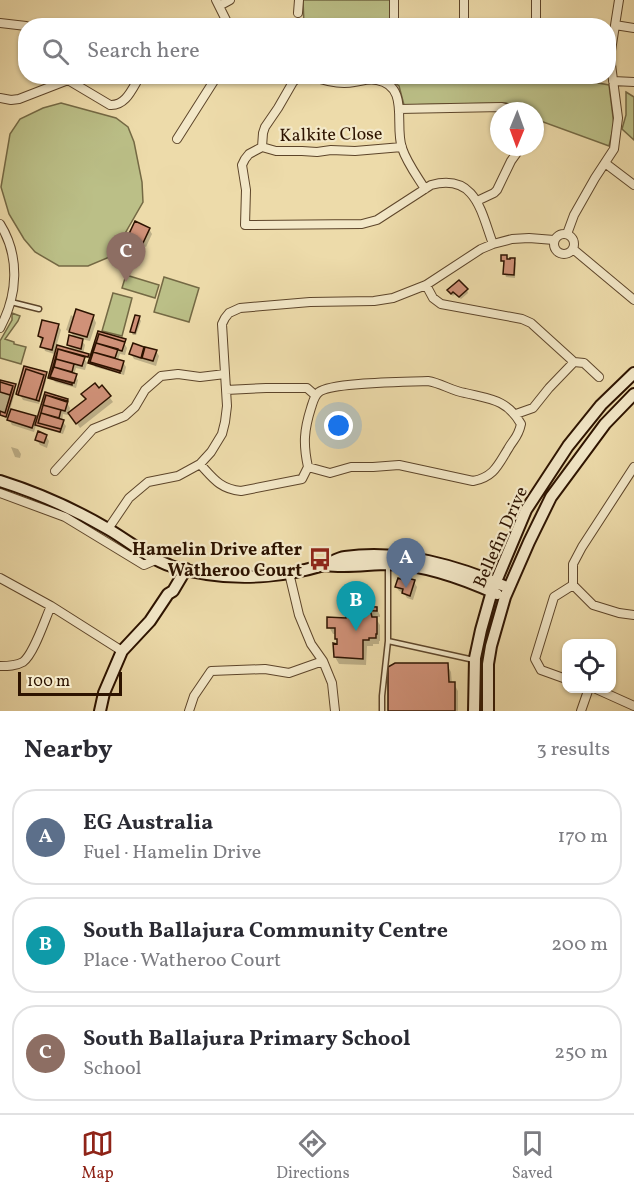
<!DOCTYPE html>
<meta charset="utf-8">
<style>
body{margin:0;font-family:Vollkorn,serif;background:#f2f2f3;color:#2b2b33}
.controls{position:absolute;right:18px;bottom:18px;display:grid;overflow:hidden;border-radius:12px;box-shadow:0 2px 4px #0004}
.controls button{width:54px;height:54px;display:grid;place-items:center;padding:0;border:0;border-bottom:2px solid #e1e1e2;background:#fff;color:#2b2b33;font:30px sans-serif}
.compass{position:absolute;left:490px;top:102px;width:54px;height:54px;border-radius:50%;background:#fff;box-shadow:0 2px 4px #0004;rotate:181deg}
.scale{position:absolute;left:18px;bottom:15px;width:104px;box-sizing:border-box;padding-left:6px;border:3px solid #2d1300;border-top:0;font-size:16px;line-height:21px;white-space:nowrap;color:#2d1300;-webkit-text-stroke:4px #f3e8c8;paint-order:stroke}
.you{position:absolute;left:339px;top:426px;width:21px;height:21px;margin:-15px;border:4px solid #fff;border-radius:50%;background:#1a73e8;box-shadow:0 0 0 9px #1a73e833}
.badge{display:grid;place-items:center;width:39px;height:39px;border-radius:50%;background:#8f2418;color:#fff;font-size:20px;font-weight:700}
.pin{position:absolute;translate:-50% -50px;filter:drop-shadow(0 2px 3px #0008)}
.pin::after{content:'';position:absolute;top:32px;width:21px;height:18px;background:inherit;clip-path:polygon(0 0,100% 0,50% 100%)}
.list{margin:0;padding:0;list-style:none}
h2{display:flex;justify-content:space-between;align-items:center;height:78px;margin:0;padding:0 24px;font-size:26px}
h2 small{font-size:20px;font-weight:400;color:#7c7c81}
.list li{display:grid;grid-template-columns:39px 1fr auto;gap:18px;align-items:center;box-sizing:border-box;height:96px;margin:0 12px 12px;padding:0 12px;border:2px solid #e1e1e2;border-radius:24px}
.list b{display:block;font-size:22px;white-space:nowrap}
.list p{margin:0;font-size:20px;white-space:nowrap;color:#7c7c81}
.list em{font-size:20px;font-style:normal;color:#7c7c81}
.icon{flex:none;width:33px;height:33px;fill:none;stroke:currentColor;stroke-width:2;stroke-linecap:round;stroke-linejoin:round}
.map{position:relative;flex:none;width:634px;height:711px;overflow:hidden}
.search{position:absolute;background:#fff;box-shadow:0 2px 4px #0004;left:18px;right:18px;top:18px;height:66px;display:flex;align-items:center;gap:15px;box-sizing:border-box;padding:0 21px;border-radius:24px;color:#7c7c81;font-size:22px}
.sheet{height:402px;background:#fff}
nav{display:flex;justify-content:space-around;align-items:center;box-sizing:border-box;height:84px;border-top:2px solid #e1e1e2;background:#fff;font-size:16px;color:#7c7c81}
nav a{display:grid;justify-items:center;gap:3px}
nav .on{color:#8f2418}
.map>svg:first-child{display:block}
.green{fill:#bbbf87;stroke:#746944;stroke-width:1.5}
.shadow{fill:#0003}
.building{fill:#d09178;stroke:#2d1300;stroke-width:1.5}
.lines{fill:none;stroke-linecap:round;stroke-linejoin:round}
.lane-casing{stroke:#5d452a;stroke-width:7}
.street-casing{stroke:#5d452a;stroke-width:10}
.secondary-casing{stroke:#2d1300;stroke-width:14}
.lane{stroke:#f3e8c8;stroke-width:4}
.street{stroke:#f3e8c8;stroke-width:8}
.secondary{stroke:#f3e8c8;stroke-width:10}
.labels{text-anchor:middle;stroke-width:4.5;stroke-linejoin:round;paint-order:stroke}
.street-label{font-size:18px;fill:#2d1300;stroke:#f3e8c8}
.poi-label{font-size:18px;font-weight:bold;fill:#2d1300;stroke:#f3e8c8;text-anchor:end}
</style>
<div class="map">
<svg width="634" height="711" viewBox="0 0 634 711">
<rect width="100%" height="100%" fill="#eddbaa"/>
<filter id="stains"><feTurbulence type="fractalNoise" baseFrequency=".00333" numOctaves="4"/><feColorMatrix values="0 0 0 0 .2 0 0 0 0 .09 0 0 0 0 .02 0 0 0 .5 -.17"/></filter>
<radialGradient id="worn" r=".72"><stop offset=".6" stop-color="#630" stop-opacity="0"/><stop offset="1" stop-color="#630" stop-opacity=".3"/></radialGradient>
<path class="green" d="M303,0h88v22l-8,4 -79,-1z
M559,76l50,9 5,40 -5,21 -74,-27v-8h-10l-19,-8 -102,2 -5,-19 -12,-9z
M626,92l8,5v43l-12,-11 4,-14z
M61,103l55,15 12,9 6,15 8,40 1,20 -31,54 -24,10h-29l-24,-14 -11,-13 -15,-25 -8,-27 9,-53 10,-15 23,-11z
M126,275l33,10 -4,13 -33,-10z
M164,277l35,11 -10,34 -35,-10z
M113,293l19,5 -10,38 -20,-5z
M12,313l8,3 -2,5 -13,18 9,3v2l12,3 -5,17 -21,-6v-17l12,-21z"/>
<path class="shadow" d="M149,229l3,5 -6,13 -13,-6 -3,-5z
M506,257l2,3h6l2,3 -1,15 -9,-1 -1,-3 -1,-11 -2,-3z
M467,290l1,3 -7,6 -6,-5 -2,2 -5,-5z
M71,315l4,3 18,-2 3,7 -6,18 -9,-2 4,6 -2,9 6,3 -1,1 -5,-2 4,7 -2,7 -9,-2 -2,7 4,5 -2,8 -21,-6 -3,-5 8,-27 -3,-3 15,4 -4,-7 6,-6 -3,-6 -5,-2z
M139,318l2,3 -5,14h-3l-2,-3z
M58,325l3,5 -7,24 -9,-3 -6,-15z
M100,336l24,7 3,5 -2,7 -5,-1 -2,6 5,2 3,5 -2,8 -29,-8 -3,-5z
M134,345l22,6 3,5 -3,10 -22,-7 -3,-5z
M25,367l22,7h-5l4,7 -7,23 -16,-4 -3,-5 7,-25 -2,-1z
M0,384l12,3 3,5 -5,18 25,7 2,5 -3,10 -22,-7 -3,-5 1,-2 -10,-3z
M102,387l11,15 -33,26 -7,-10 14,-18z
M47,397l20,6 3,5 -2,7 -5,-1 -1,7 4,5 -3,8 -21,-6 -3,-5z
M46,436l3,5 -2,7 -7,-3 -3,-5z
M11,447l7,2 3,5 -1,4 -5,-1z
M414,582l3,5 -4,13 -6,-2 -3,-5 -5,-2 -3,-5z
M350,604l2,3 24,1 4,7v2h-5l5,8v16h-1v3h-6v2h-6l-1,19 -27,-1 -4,-7 4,-15 -2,-3v-5h-4l-4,-7 18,-7z
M447,665l4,7 1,12h2l4,7v20h-69z"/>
<path class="building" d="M135,221l15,7 -7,15 -15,-7z
M501,255h6v4h3v-1h5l-1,17 -11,-1 1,-13h-3z
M459,280l9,9 -9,8 -6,-5 -2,2 -4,-4z
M76,309l18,6 -7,22 -18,-5z
M135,315l5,1 -5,17 -5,-1z
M42,320l17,4 -7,26 -12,-3 3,-9 -5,-2z
M98,331l28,8 -1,3 -26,-8 -9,28 30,9v2l-32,-10z
M99,334l26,8 -3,9 -26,-8z
M69,335l14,4 -2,10 -14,-4z
M96,343l22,6 -3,9 -22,-6z
M133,343l11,4 -3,11 -12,-4z
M57,345l32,9 -1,3 -30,-8 -8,28 22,6v2l-24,-7z
M145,347l12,3 -4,11 -11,-3z
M58,349l27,8 -3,9 -26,-7z
M93,352l31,9 -3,10 -31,-9z
M56,359l18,5 -2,8 -18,-5z
M24,366l23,6 -8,29 -3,-1 8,-25 -18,-6 -8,26 -2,-1z
M54,367l23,7 -3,9 -24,-6z
M26,369l18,6 -8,25 -18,-5z
M0,380l16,4 -10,33 -6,-2v-4l5,2 8,-27 -13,-4z
M0,382l13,4 -3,9 -10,-3z
M95,383l4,5 3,-3 9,11 -35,28 -8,-11 18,-14 -5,-5z
M45,392l23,7 -1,3 -21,-7 -8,28 23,6 -1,3 -25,-7z
M46,395l22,6 -3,10 -22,-6z
M43,405l18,5 -2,8 -18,-5z
M11,409l25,7 -4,12 -25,-8z
M41,413l23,7 -3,9 -23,-6z
M38,431l9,4 -3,8 -9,-3z
M398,578l8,3 1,-3 8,2 -5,16 -8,-3 1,-4 -8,-2z
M346,603h5v3l26,1v4l-26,-1v6h7v-3h13l1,4h5v17h-1v4h-7v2h-6v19l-29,-2 -1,-14 4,1v-5h-2v-11h-8v-11l19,1z
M395,663h53l1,19h6v29h-67v-44z"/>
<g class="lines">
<g class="lane-casing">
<path id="lane" d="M11,302l28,7
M388,566v75l86,19
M382,711v-15l6,-55"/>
</g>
<g class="street-casing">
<path id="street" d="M216,0l13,26
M464,0v26
M219,6l11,-6
M298,13l1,-13
M0,23l26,3
M615,25l19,3
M392,26l2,-4v-22
M536,26v-26
M300,76l-7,6 -15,26 -13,19 -2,6 -1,14 -13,7 -4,5 -3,6 4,25 -1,35 117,-1 15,-4 54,-35c45,-12 50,27 62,59
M312,76c13,5 28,9 42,6 8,-1 14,-4 23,-2 33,6 17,45 25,68 5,15 15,28 23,41
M613,81l21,1
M0,98l11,2 8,-1 49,-19 42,25c16,1 22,-16 30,-29
M399,109l103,-2 14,4
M177,139l40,-63
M262,147l14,4h26l15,1 14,-2 24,1 47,-4
M605,163l29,22
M477,201l17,-8 3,-3 14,-29 10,-14
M0,224c20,32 18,71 0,104
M554 244a10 10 0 1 1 20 0a10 10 0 1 1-20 0Z
M567,234l7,-19 21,-37 19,-29 4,-31 -8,-61 9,-57
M573,249l61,51
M426,285l7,13 8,6 81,15 9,4 43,39 -25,26 -16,20 -17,6
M574,362l10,1 15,14
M226,390l40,-2h41l8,7
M200,464c13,14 20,25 41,27l61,-12 6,-12 22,6 21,-6h22l26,-2 74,16c21,-4 25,-16 35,-32 6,-11 10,-11 13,-25 -14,-25 -32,-25 -56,-31 -13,-2 -24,-10 -37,-12 -20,1 -96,1 -109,11 -5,4 -6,10 -8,16 -7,22 -8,36 -3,59
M634,467l-52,80 -9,17v21l20,20 26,8 15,2
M55,471l38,-42 32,-13 10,-9 10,-17 16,-14 17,-2 22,3 25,-3
M0,493l65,24 79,48 14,-6
M108,529l21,-31 19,-16 30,-6 22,-12 11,-12 11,-18 3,-12 2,-16 -5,-82 3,-6 4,-5 11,-5 70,-6 64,-1 19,-3 33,-13 55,-36 12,-5 19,-5 17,-1 25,2
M289,573l10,42 12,29 12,17 9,22 3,28
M0,578l51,28 71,45
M0,666c8,0 16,0 23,-4 11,-8 22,-43 28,-56
M566,679l-25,-9 -6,-11 19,-62 19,-12
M594,688l40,18
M189,711l5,-15 17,-25 54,-2 24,4 34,-12
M581,711l8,-23"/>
</g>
<g class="secondary-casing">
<path id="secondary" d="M0,481c38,12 74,28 108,48 21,12 40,29 63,37 11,4 24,6 36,8 38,6 80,2 117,-9 7,-2 13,-7 21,-8 56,-8 113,9 164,31
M326,565c21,3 43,-1 64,-1 37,1 74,15 107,30
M100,711l4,-18 18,-42 28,-30 18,-27 5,-3 13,-22
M474,711l1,-53 6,-28 11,-39 34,-81 42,-64 33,-41 33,-32
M488,711v-47l3,-18 14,-49 24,-55 22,-45 54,-73 29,-30"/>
</g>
<use href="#lane" class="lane"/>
<use href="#street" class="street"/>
<use href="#secondary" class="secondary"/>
</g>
<defs>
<g id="bus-bare" transform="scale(1.8)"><path d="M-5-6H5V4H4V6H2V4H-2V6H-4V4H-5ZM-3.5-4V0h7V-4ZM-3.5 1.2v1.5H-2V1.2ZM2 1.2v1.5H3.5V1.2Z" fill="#8f2418" stroke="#f3e8c8" stroke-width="2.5" paint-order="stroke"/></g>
</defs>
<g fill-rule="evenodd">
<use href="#bus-bare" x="320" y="559"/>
</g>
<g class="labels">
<g class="street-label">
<text transform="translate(331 134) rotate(-1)" y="6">Kalkite Close</text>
<text transform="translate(500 537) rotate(-66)" y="6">Bellefin Drive</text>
</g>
<g class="poi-label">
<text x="302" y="555">Hamelin Drive after<tspan x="302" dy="21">Watheroo Court</tspan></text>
</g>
</g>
<rect width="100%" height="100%" filter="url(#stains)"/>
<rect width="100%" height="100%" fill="url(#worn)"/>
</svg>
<div class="controls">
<button><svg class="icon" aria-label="locate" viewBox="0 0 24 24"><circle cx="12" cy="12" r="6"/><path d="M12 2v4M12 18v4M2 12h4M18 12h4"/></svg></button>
</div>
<svg class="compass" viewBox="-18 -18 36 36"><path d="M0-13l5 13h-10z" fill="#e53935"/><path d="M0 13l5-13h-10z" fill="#7c7c81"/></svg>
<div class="scale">100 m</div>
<div class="you"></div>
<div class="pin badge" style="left:406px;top:588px;background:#5c6f8a">A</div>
<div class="pin badge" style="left:356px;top:631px;background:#0f9aa8">B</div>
<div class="pin badge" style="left:126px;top:282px;background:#8d6e63">C</div>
<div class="search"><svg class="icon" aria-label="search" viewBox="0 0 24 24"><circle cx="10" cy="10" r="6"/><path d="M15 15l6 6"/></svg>Search here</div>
</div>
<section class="sheet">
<h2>Nearby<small>3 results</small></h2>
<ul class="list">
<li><span class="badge" style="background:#5c6f8a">A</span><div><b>EG Australia</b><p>Fuel · Hamelin Drive</p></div><em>170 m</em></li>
<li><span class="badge" style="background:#0f9aa8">B</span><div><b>South Ballajura Community Centre</b><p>Place · Watheroo Court</p></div><em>200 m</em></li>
<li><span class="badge" style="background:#8d6e63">C</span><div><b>South Ballajura Primary School</b><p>School</p></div><em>250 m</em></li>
</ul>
</section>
<nav>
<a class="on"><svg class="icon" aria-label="map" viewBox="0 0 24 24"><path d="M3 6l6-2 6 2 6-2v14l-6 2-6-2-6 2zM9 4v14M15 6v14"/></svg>Map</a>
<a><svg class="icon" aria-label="directions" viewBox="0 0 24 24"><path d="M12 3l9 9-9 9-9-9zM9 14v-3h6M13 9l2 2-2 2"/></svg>Directions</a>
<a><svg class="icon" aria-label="saved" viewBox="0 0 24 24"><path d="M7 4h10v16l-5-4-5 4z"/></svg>Saved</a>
</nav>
